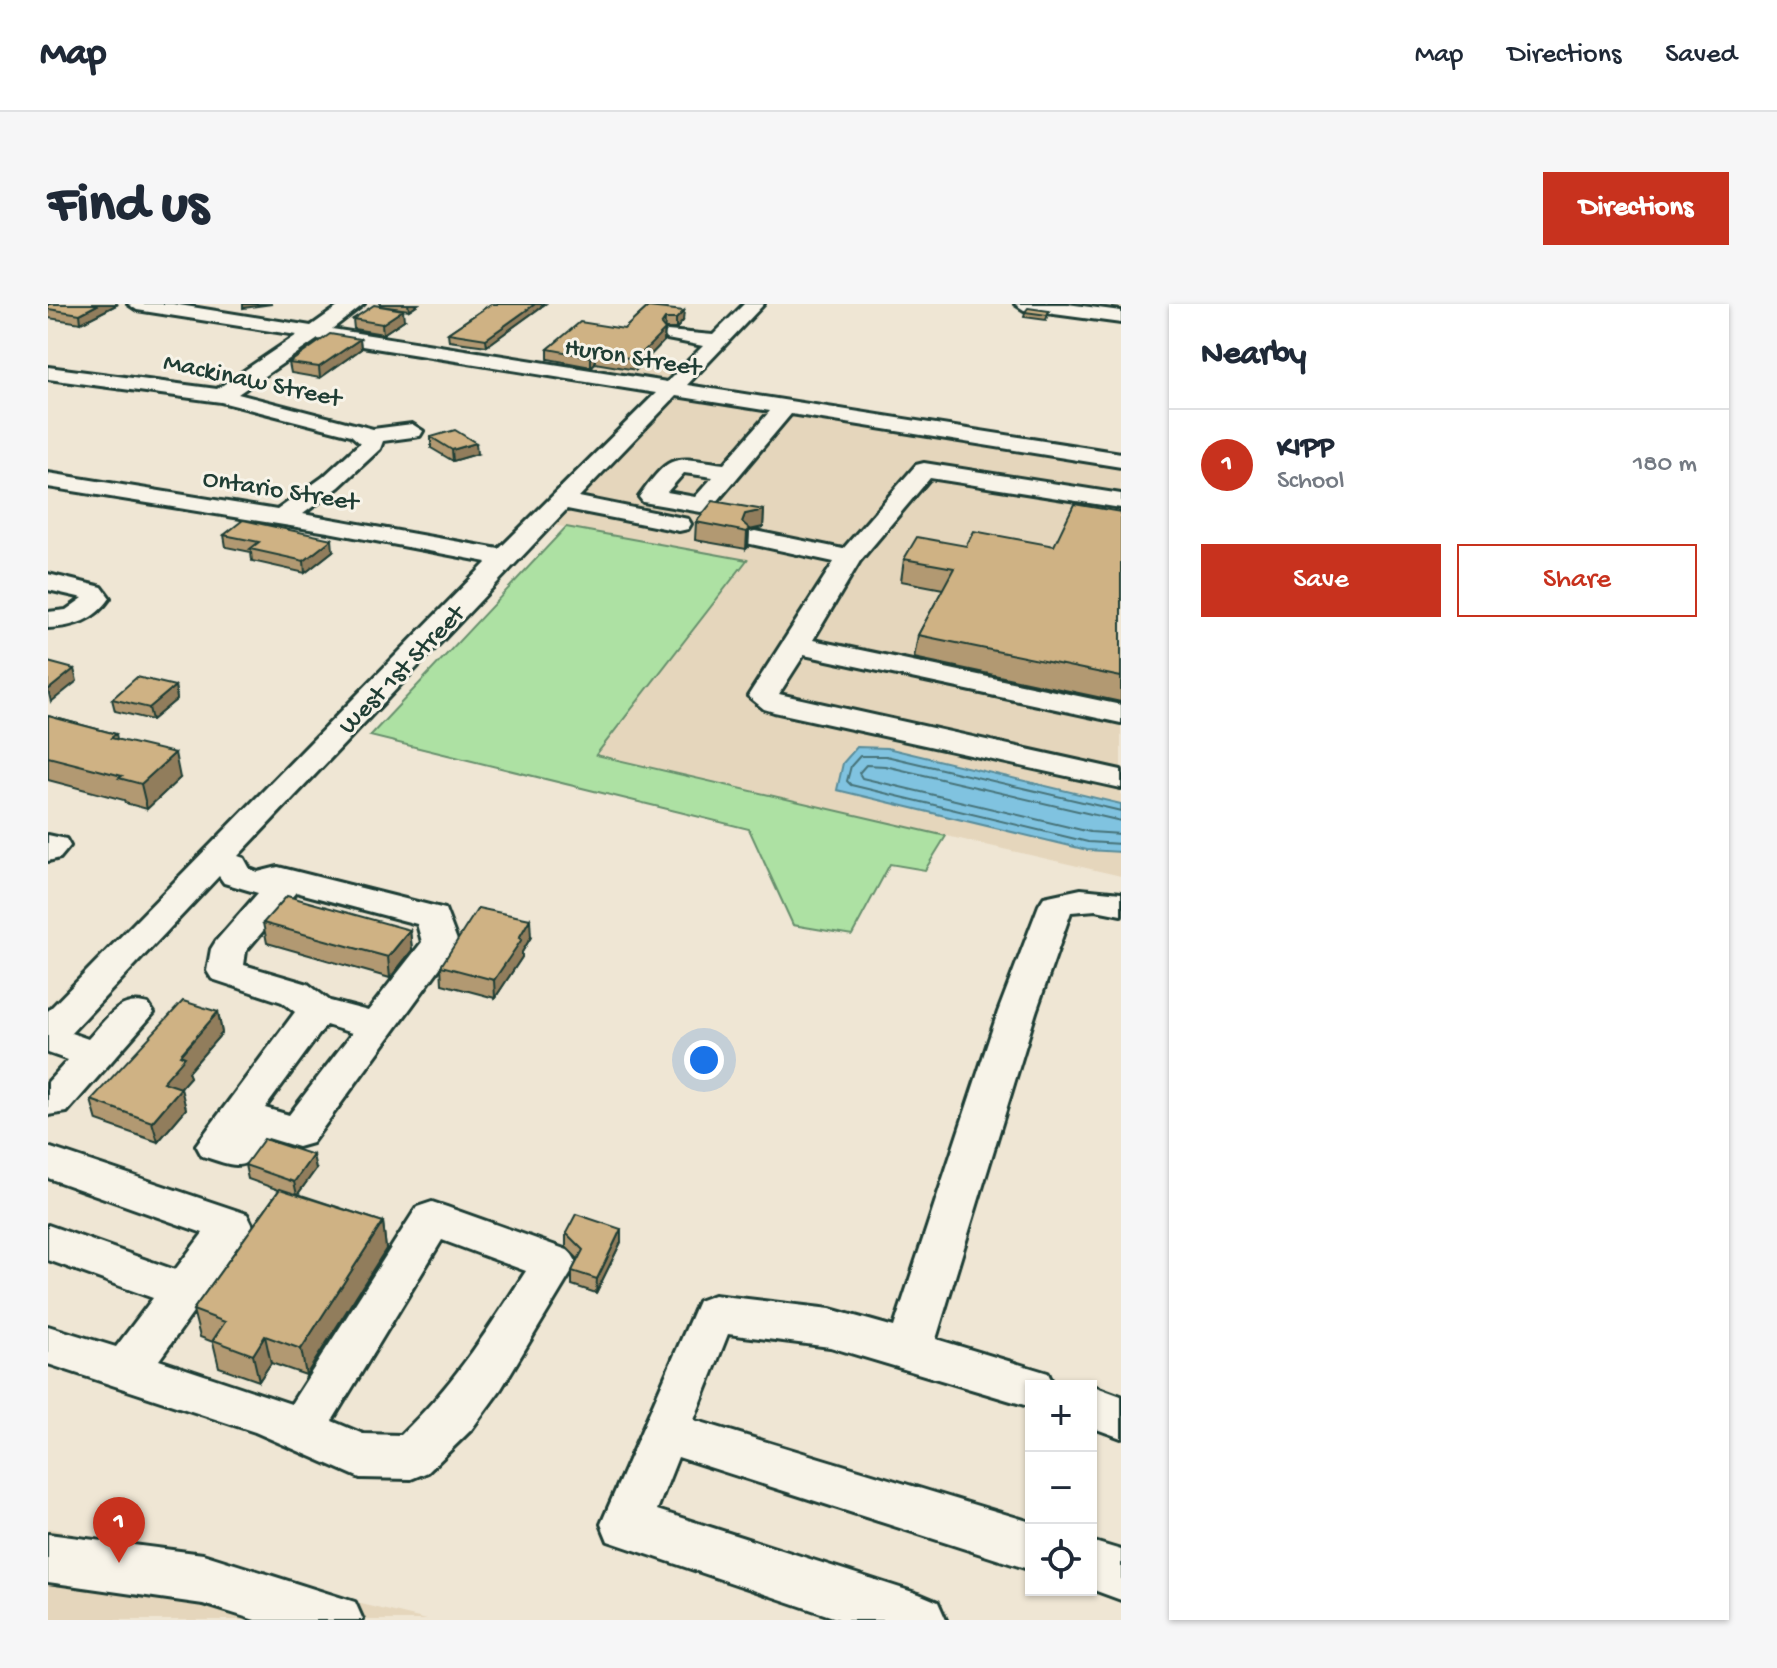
<!DOCTYPE html>
<meta charset="utf-8">
<style>
body{margin:0;font-family:"Gochi Hand",sans-serif;background:#f6f6f7;color:#1f2937}
.controls{position:absolute;right:24px;bottom:24px;display:grid;overflow:hidden;border-radius:0px;box-shadow:0 2px 6px #0004}
.controls button{width:72px;height:72px;display:grid;place-items:center;padding:0;border:0;border-bottom:2px solid #e0e1e3;background:#fff;color:#1f2937;font:40px sans-serif}
.you{position:absolute;left:656px;top:756px;width:28px;height:28px;margin:-20px;border:6px solid #fff;border-radius:50%;background:#1a73e8;box-shadow:0 0 0 12px #1a73e833}
.badge{display:grid;place-items:center;width:52px;height:52px;border-radius:50%;background:#c8321e;color:#fff;font-size:26px;font-weight:700}
.pin{position:absolute;translate:-50% -66px;filter:drop-shadow(0 2px 4px #0008)}
.pin::after{content:'';position:absolute;top:42px;width:28px;height:24px;background:inherit;clip-path:polygon(0 0,100% 0,50% 100%)}
.list{margin:0;padding:0;list-style:none}
h2{display:flex;justify-content:space-between;align-items:center;height:104px;margin:0;padding:0 32px;font-size:34px}
h2 small{font-size:26px;font-weight:400;color:#747a83}
.list li{display:grid;grid-template-columns:52px 1fr auto;gap:24px;align-items:center;box-sizing:border-box;height:112px;padding:0 32px;border-top:2px solid #e0e1e3}
.list b{display:block;font-size:30px;white-space:nowrap}
.list p{margin:0;font-size:26px;white-space:nowrap;color:#747a83}
.list em{font-size:26px;font-style:normal;color:#747a83}
.actions{display:flex;gap:16px;padding:24px 32px}
.actions a{flex:1;padding:18px 0;border:2px solid #c8321e;border-radius:0px;text-align:center;font-size:28px;color:#c8321e}
.actions .main{background:#c8321e;color:#fff}
.icon{flex:none;width:44px;height:44px;fill:none;stroke:currentColor;stroke-width:2;stroke-linecap:round;stroke-linejoin:round}
.map{position:relative;flex:none;width:1073px;height:1316px;overflow:hidden;border-radius:0px}
header{display:flex;align-items:center;gap:48px;box-sizing:border-box;height:112px;padding:0 40px;background:#fff;border-bottom:2px solid #e0e1e3}
header strong{font-size:38px}
nav{display:flex;gap:44px;margin-inline-start:auto;font-size:28px}
.intro{display:flex;align-items:center;justify-content:space-between;box-sizing:border-box;height:192px;padding:0 48px}
h1{margin:0;font-size:56px}
.button{padding:20px 36px;border-radius:0px;background:#c8321e;color:#fff;font-size:28px;font-weight:700}
main{display:flex;gap:48px;padding:0 48px}
aside{flex:1;background:#fff;border-radius:0px;box-shadow:0 2px 6px #0004}
.map>svg:first-child{display:block}
.built{fill:#e5d6bc}
.green{fill:#ade1a3;stroke:#668f6c;stroke-width:2}
.water{fill:#80c3e0;stroke:#598d9b;stroke-width:2}
.lines{fill:none;stroke-linecap:round;stroke-linejoin:round}
.shore{stroke:#467379;stroke-width:2}
.minor-casing{stroke:#1f3d34;stroke-width:6}
.minor{fill:#f7f3e8;fill-rule:evenodd}
.wall{fill:#b29972;stroke:#1f3d34;stroke-width:2}
.shaded-wall{fill:#917d5c;stroke:#1f3d34;stroke-width:2}
.building{fill:#cfb284;stroke:#1f3d34;stroke-width:2}
.labels{text-anchor:middle;stroke-width:6;stroke-linejoin:round;paint-order:stroke}
.far-street-label{font-size:26px;fill:#1f3d34;stroke:#f7f3e8}
</style>
<header>
<strong>Map</strong>
<nav><a>Map</a><a>Directions</a><a>Saved</a></nav>
</header>
<div class="intro"><h1>Find us</h1><a class="button">Directions</a></div>
<main>
<div class="map">
<svg width="1073" height="1316" viewBox="0 0 1073 1316">
<rect width="100%" height="100%" fill="#efe6d4"/>
<filter id="ink" filterUnits="userSpaceOnUse"><feTurbulence type="fractalNoise" baseFrequency=".0125" numOctaves="2"/><feDisplacementMap in="SourceGraphic" scale="16" xChannelSelector="R" yChannelSelector="G"/><feConvolveMatrix kernelMatrix="1 2 1 2 8 2 1 2 1" color-interpolation-filters="sRGB"/></filter>
<g filter="url(#ink)">
<path class="built" d="M529,39l35,7 78,13 -23,22 -118,-18z
M629,89l444,70v413l-526,-121 151,-194 -198,-37z
M0,1224l379,92h-379z"/>
<path class="green" d="M518,223l181,33 -151,195 350,81 -21,34 -35,-6 -38,71 -59,-10 -44,-96 -379,-93z"/>
<path class="water" d="M809,443l30,1 234,56v48l-34,-2 -250,-60 6,-27z"/>
<g class="lines">
<path class="shore" d="M1073,507l-235,-55h-26l-9,10 -4,15 4,4 237,57 33,2
M1073,517l-236,-55 -19,-1 -7,8 3,5 228,54 31,2"/>
<g class="minor-casing">
<path id="minor" d="M80,0h45l138,22 31,-22h22l-32,25 335,53 36,-36 -36,-7 -3,-4 3,-4 46,4 31,-31h20l-77,81 434,68v14l-330,-53 -81,96 -9,2 -58,-10 -4,-5c32,-45 34,-40 85,-33l46,-53 -94,-15 -97,101 109,22 3,5 -3,5 -9,2 -112,-22 -329,347 6,2 6,11 8,3 20,-5 167,42 13,34 -146,200 -14,4 -30,-9c-25,35 -27,30 -66,18l-6,-11 99,-133 -13,-10 -70,-23 -5,-8 4,-22 5,-8 42,-48 -34,-10 -5,-7 -148,157 17,6c19,-20 31,-43 60,-35l6,9 -87,99 -19,3v-33l20,-22 -20,-7v-42l439,-449 -159,-30 -280,-45v-14l229,37 46,-33 37,-34 -9,-8 -130,-33 -173,-23v-12l169,22 80,-54 -160,-25zM270,35l338,54 -157,156 -196,-35 36,-27 41,-38 3,-8 37,-5 3,-5 -11,-7 -39,5 -135,-35zM636,169l29,4 -18,20 -28,-5zM248,588l121,32 5,18 -54,69 -38,-10 -22,-17 -64,-19 2,-14zM278,721l26,8 -63,82 -24,-7z
M967,0h52l54,7v12l-97,-13z
M876,159l197,31v14l-191,-30 -70,83 -47,79 308,65v18l-317,-68 -25,39 342,76v18l-347,-76 -10,-3 -16,-13 86,-134 -88,-19 -3,-5 3,-5 9,-2 88,18 73,-84z
M0,270l54,13 8,11c-15,22 -36,29 -62,30v-16l18,-2 17,-12 -35,-8z
M0,531l18,4 4,7 -10,12 -12,3z
M1033,585l40,4v22l-25,-5 -25,2 -35,100 -100,327 112,34 6,13h-23v21l-201,-60 -102,-13 -34,86 337,102v48l-353,-113 -21,53 262,84 19,8 8,18h-104l-234,-79 -7,-17 97,-223 16,-6 116,14 64,18 104,-315 41,-107 5,-8z
M0,843l199,67 6,12 -6,12 -88,122 132,44 126,-197 15,-5 15,5 123,44 7,12 -76,126 -30,41 -43,42 -17,7 -51,-1 -105,-46 -207,-68v-38l68,21 37,-49 -105,-38v-35l127,45 28,-37 -155,-55zM394,936l84,31c-40,62 -71,112 -125,164l-38,-1 -31,-13z
M1043,1081l30,11v42l-30,-11z
M0,1230l155,20 152,48 8,18h-108l-52,-16 -155,-22z
M1043,1237l30,9v50l-30,-11z"/>
</g>
<use href="#minor" class="minor"/>
</g>
<path class="wall" d="M0,0h70l-37,19 -33,-5z
M332,0h38l-9,6 -29,-4z
M443,0h54l-58,42 -38,-5 -1,-8z
M600,3l35,14 -7,8h-11l-1,12 -28,29 -41,-7 -4,4 -43,-8v-10l76,-20z
M1001,7l-3,9 -22,-3 1,-5z
M305,15l51,1 -21,14 -29,-5z
M312,35l1,10 -41,29 -29,-5 -2,-10z
M383,133l46,17 -24,7 -22,-13z
M716,206l-1,17 -14,3 -1,17 -2,2 -51,-9 1,-18z
M1073,208v190l-207,-44 4,-23 25,-46 -42,-8 3,-22 62,-13h88z
M176,231l109,16 -28,22 -53,-12 -1,-9 -25,-5z
M127,382l2,13 -25,21 -37,-9 -3,-12z
M0,412l68,18 1,5 63,39 -33,31 -22,-6 -1,-3 -76,-20z
M215,619l147,7 2,20 -22,28 -123,-35z
M483,633l-9,15v5l-27,41 -53,-14 -1,-18z
M170,708l4,21 -34,39 2,5 -10,11 6,21 -28,33 -61,-21 -6,-21z
M197,861l71,4 -18,25 85,28 3,27 -80,126 -35,-12 -12,18 -40,-14 -6,-25 -13,-5 -7,-27 86,-120 -31,-11z
M573,925v13l-25,51 -24,-8v-14l6,-12 -12,-12v-14z"/>
<path class="shaded-wall" d="M51,0h19l-37,19 -1,-9z
M195,0h29l-29,4z
M360,0h10l-9,6z
M487,0h10l-58,42 -1,-7z
M355,6l1,10 -21,14 -1,-10z
M636,7l-1,10 -7,8v-10z
M617,15l-1,22 -28,29v-11z
M312,35l1,10 -41,29 -1,-11z
M547,49v10l-4,4v-10z
M428,139l1,11 -24,7 -1,-11z
M716,206l-1,17 -14,3 -1,17 -2,2 1,-17 -5,-10 3,-8z
M284,235l1,12 -28,22 -1,-12z
M26,365l3,12 -26,21 -3,-12z
M127,382l2,13 -25,21 -3,-12z
M127,449l5,25 -33,31 -6,-25z
M482,615l1,18 -9,15v5l-27,41 -1,-18z
M362,626l2,20 -22,28 -2,-21z
M170,708l4,21 -34,39 2,5 -22,25 -5,-20 17,-27z
M133,784l5,21 -28,33 -6,-20z
M265,851l3,14 -19,26 -3,-13z
M335,918l3,27 -80,126 -5,-26z
M573,925v13l-25,51 1,-14z
M217,1032l6,27 -12,18 -6,-26z"/>
<path class="building" d="M0,0h51l-19,10 -32,-5z
M443,0h44l-49,35 -38,-6z
M326,1l29,5 -21,14 -29,-5z
M600,3l36,4 -8,8h-11l-4,6 4,5 -29,29 -41,-6 -4,4 -43,-8 32,-27 44,7z
M980,4l21,3 -2,4 -22,-3z
M282,30l30,5 -41,28 -30,-4z
M407,126l21,13 -24,7 -21,-13z
M665,197l51,9 -19,4 -3,8 8,7 -3,3 -51,-10z
M1026,200l47,8v165l-203,-42 36,-67 -50,-9 13,-22 49,9 8,-15 80,15z
M195,216l89,19 -28,22 -54,-12 9,-7 -35,-7z
M0,358l26,7 -26,21z
M89,373l38,9 -26,22 -37,-9z
M0,412l68,18 -5,4 64,15 -34,31 -22,-6 3,-2 -74,-19z
M239,592l123,34 -22,27 -125,-34z
M430,604l52,11 -11,19 3,1 -28,41 -53,-14z
M135,697l35,11 -38,43 5,2 -22,25 18,6 -29,34 -61,-22z
M216,835l49,16 -19,27 -49,-17z
M232,885l103,33 -82,127 -36,-13 -12,19 -40,-15 12,-18 -32,-12z
M528,910l45,15 -24,50 -25,-8 11,-21 -17,-17z"/>
</g>
<g class="labels">
<g class="far-street-label">
<text transform="translate(585 51) rotate(9)" y="9">Huron Street</text>
<text transform="translate(205 74) rotate(12)" y="9">Mackinaw Street</text>
<text transform="translate(233 184) rotate(9)" y="9">Ontario Street</text>
<text transform="translate(352 364) rotate(-46)" y="9">West 1st Street</text>
</g>
</g>
</svg>
<div class="controls">
<button>+</button>
<button>−</button>
<button><svg class="icon" aria-label="locate" viewBox="0 0 24 24"><circle cx="12" cy="12" r="6"/><path d="M12 2v4M12 18v4M2 12h4M18 12h4"/></svg></button>
</div>
<div class="you"></div>
<div class="pin badge" style="left:71px;top:1259px">1</div>
</div>
<aside>
<h2>Nearby<small></small></h2>
<ul class="list">
<li><span class="badge">1</span><div><b>KIPP</b><p>School</p></div><em>180 m</em></li>
</ul>
<div class="actions"><a class="main">Save</a><a>Share</a></div>
</aside>
</main>
